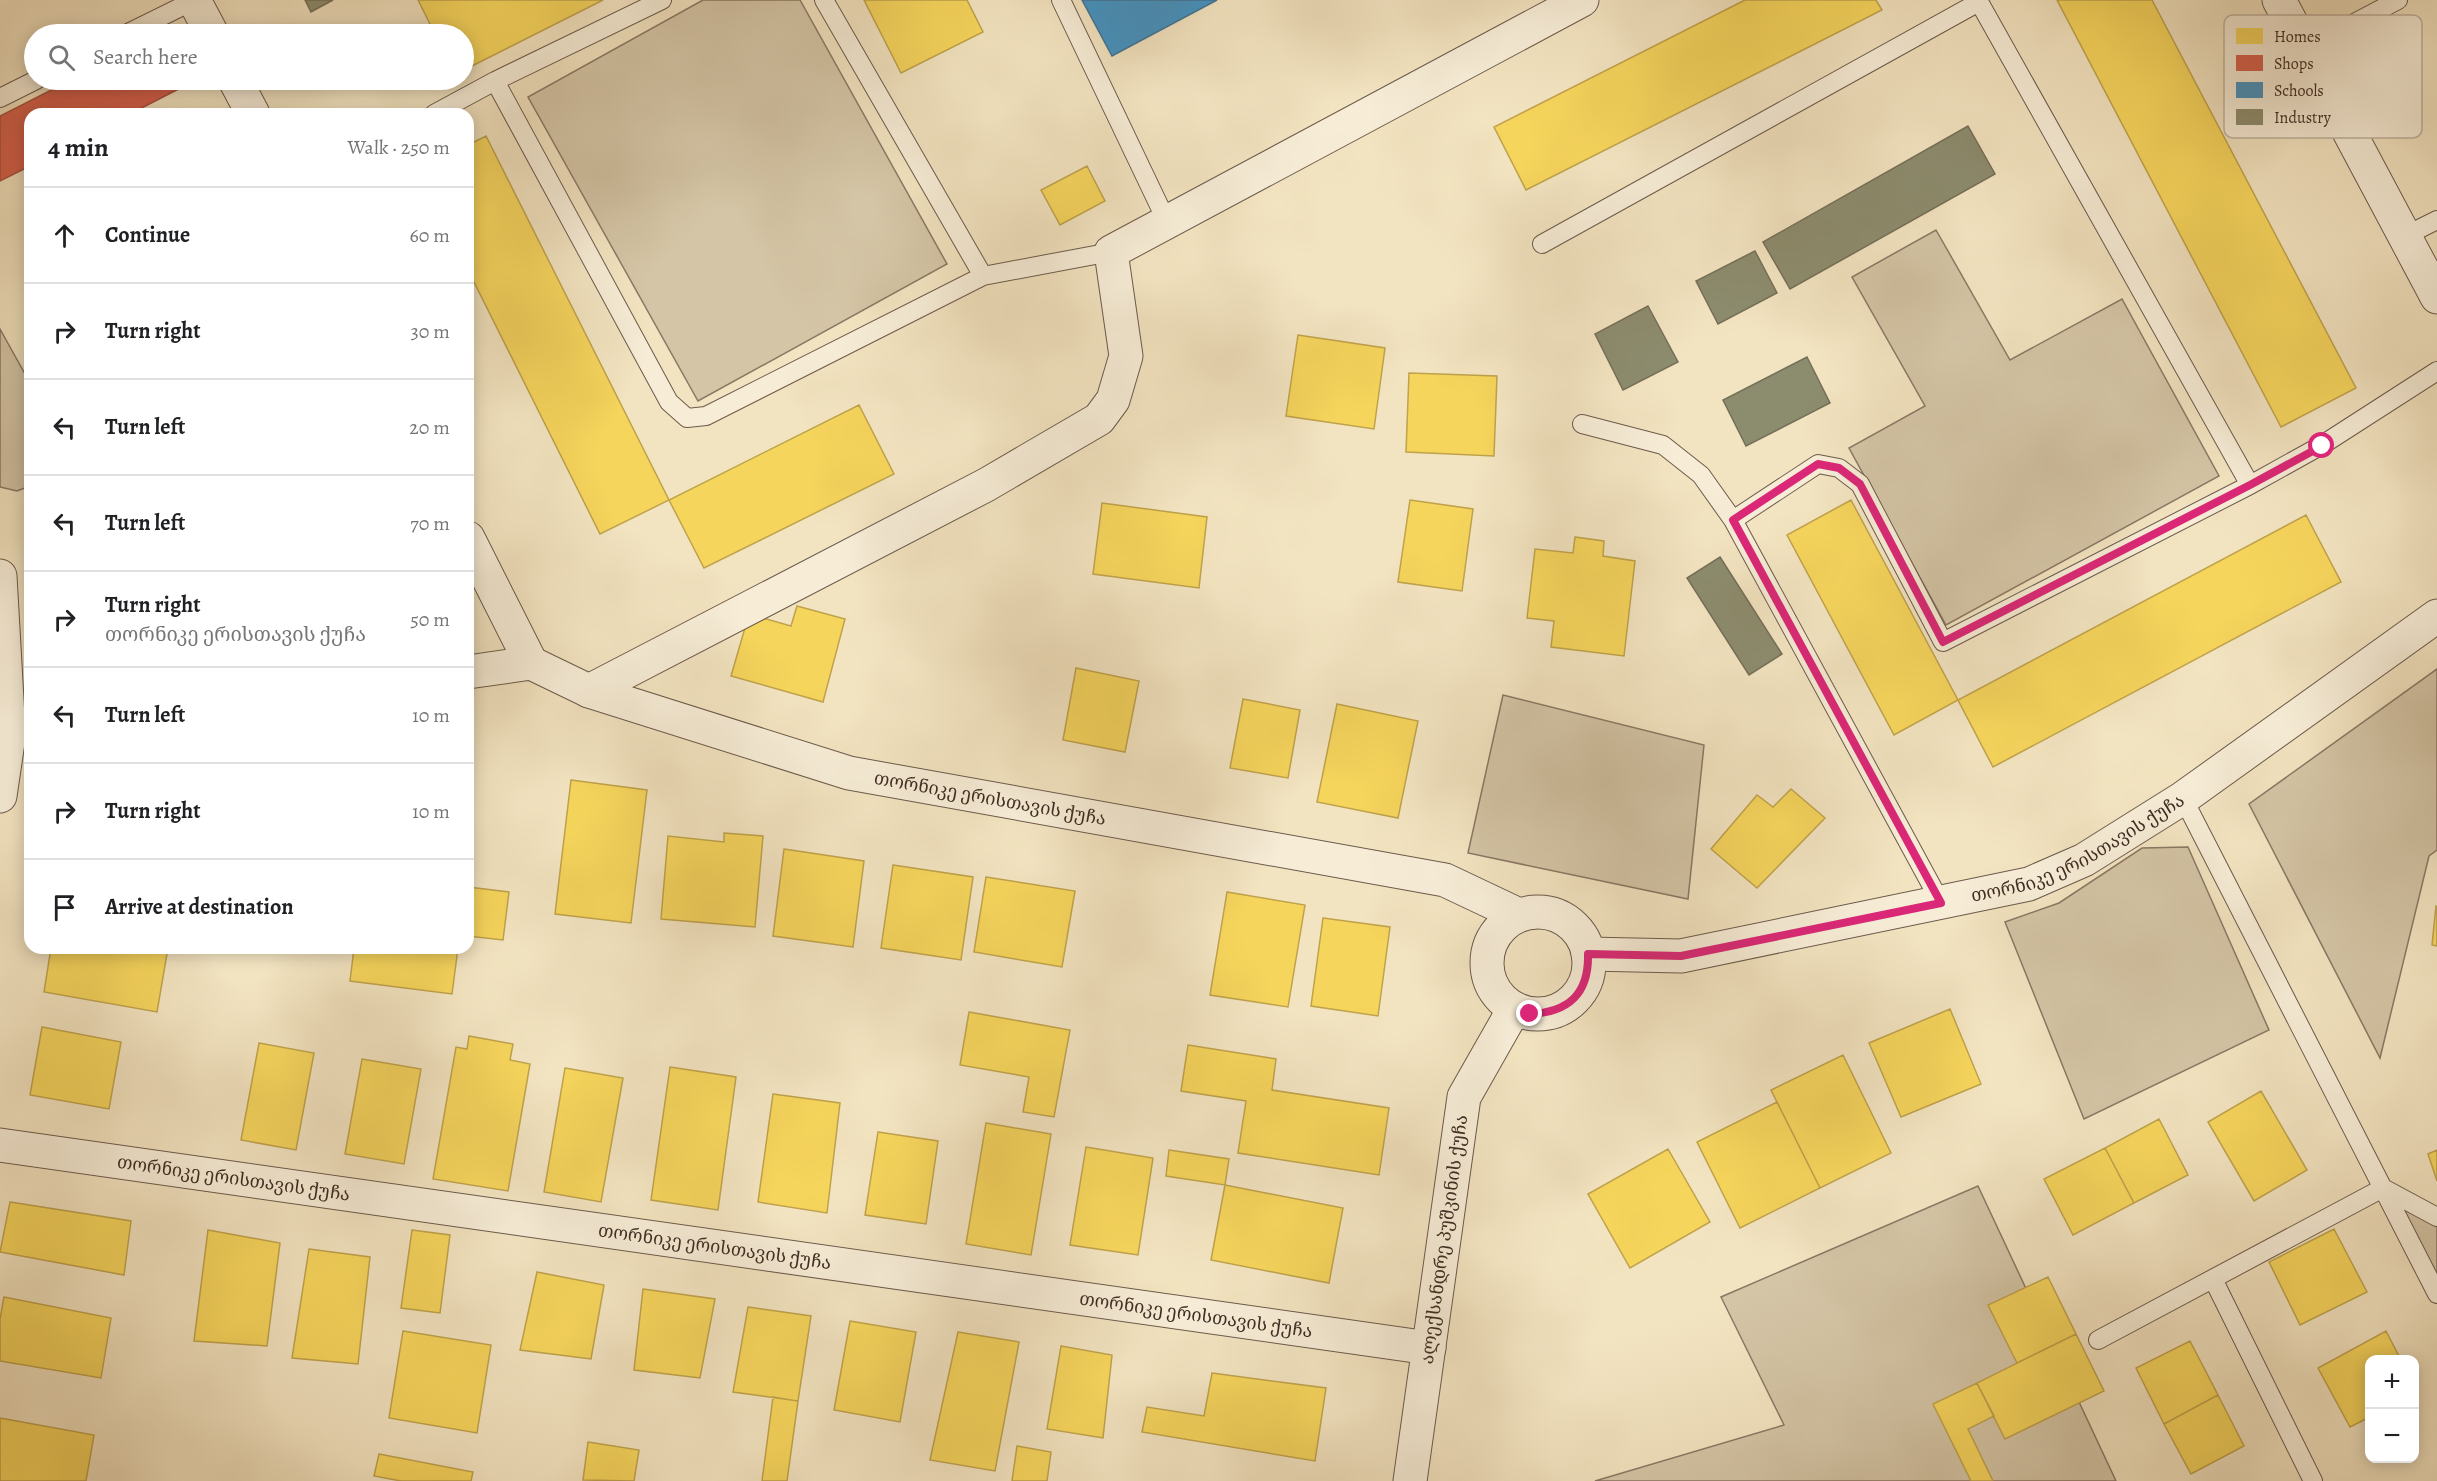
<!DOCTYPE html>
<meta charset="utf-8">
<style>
body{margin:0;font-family:Alegreya,"Noto Serif Georgian",serif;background:#f2f2f2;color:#202124}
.controls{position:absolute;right:18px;bottom:18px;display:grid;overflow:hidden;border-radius:12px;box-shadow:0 3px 15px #0003}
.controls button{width:54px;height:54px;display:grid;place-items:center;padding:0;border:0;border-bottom:2px solid #e0e0e0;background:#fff;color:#202124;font:30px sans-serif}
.stop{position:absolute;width:18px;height:18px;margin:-14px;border:4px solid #db2777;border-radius:50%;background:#fff}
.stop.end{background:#db2777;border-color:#fff;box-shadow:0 2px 6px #0008}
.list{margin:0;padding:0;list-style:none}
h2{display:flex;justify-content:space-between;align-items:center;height:78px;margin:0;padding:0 24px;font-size:26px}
h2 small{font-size:20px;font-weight:400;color:#757577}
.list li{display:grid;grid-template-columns:39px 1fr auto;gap:18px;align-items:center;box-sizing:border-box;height:96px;padding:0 24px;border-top:2px solid #e0e0e0}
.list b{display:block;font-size:22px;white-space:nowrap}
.list p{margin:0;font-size:20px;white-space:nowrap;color:#757577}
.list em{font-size:20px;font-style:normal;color:#757577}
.icon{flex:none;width:33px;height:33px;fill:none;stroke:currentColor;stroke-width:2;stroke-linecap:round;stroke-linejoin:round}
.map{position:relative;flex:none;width:2437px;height:1481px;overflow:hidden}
.search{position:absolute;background:#fff;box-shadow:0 3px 15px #0003;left:24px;top:24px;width:450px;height:66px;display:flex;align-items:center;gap:15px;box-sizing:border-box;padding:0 21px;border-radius:33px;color:#757577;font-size:22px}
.panel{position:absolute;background:#fff;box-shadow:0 3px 15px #0003;left:24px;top:108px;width:450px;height:846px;border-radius:18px}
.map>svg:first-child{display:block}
.green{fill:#d4c5a6;stroke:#8a7865;stroke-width:1.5}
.homes{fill:#f6d55c;stroke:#bfa24b;stroke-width:1.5}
.shops{fill:#d6604d;stroke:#a95041;stroke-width:1.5}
.schools{fill:#4393c3;stroke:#427493;stroke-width:1.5}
.industry{fill:#8c8c6e;stroke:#756f58;stroke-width:1.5}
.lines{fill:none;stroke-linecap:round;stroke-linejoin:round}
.lane-casing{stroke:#6c5a4b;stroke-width:20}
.street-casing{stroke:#6c5a4b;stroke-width:35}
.lane{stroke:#f7edd7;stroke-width:18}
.street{stroke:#f7edd7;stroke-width:33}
.route{stroke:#db2777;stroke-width:8}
.labels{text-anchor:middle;stroke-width:6;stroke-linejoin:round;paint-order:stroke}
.street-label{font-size:18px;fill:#3f2c24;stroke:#f7edd7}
.key{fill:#f7edd7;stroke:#c0b3a1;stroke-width:1.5}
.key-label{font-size:16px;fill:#3f2c24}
</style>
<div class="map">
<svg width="2437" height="1481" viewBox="0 0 2437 1481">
<rect width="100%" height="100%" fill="#f3e4c1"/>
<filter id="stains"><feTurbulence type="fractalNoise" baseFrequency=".00333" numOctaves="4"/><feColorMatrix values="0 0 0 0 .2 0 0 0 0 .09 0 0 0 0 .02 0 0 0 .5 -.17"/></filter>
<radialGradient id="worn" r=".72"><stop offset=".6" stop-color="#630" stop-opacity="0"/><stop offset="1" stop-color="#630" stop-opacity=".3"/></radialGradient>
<path class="green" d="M703,0h97l147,264 -249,137 -170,-304z
M1936,230l74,130 112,-61 97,177 -273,149 -97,-177 76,-42 -73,-129z
M0,329l30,54v103l-13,5 -17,-4z
M2437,669v181l-8,6 -49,202 -131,-254z
M1503,695l201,50 -16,154 -220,-46z
M2188,847l81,183 -185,89 -79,-197 54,-19 83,-55z
M1978,1186l138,295h-521l189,-56 -63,-128z
M2383,1188l54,29v77z"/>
<path class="homes" d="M418,0h185l-139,70v-36h-29z
M864,0h103l16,32 -82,41z
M1745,0h131l6,10 -356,180 -32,-63z
M2057,0h95l204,388 -75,39z
M486,136l183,364 -69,34 -132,-264v-125z
M1087,166l18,35 -45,24 -19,-35z
M1298,335l87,13 -11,81 -88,-13z
M1409,373l88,3 -3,80 -88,-4z
M859,405l35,69 -190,94 -35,-68z
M1410,500l63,9 -11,82 -64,-9z
M1851,500l107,200 -64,35 -107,-200z
M1102,503l105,14 -8,71 -106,-14z
M2306,515l35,67 -348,185 -35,-67z
M1575,537l29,4 -1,15 32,5 -11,95 -73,-9 3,-26 -27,-3 8,-69 38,4z
M797,606l48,13 -22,83 -92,-26 18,-62 42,12z
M1076,668l63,13 -14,71 -62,-12z
M1243,699l57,11 -12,68 -58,-10z
M1337,704l81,17 -20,97 -81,-16z
M571,780l76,10 -16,133 -76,-9z
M1791,789l34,29 -68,70 -46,-39 46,-54 16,12z
M724,833l39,3 -8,91 -94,-8 7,-83 56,6z
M784,849l80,12 -11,86 -80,-11z
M893,865l80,12 -12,83 -80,-12z
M986,877l89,14 -13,76 -88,-15z
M468,887l41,5 -6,48 -35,-4z
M1227,892l78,13 -17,102 -78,-12z
M2436,906h1v40l-5,-1z
M1323,918l67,9 -12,89 -67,-10z
M51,948h117l-11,64 -113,-20z
M354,948h104l-6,46 -102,-13z
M1950,1009l31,75 -80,33 -32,-74z
M969,1012l101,18 -16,87 -31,-5 6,-35 -69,-12z
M42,1027l79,15 -12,67 -79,-14z
M469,1036l44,8 -3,16 20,4 -22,127 -75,-12 23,-132 11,2z
M259,1043l55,10 -18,97 -55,-10z
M1188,1045l88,14 -4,31 117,18 -10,67 -141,-22 8,-52 -65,-10z
M1843,1055l48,98 -71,35 -49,-98z
M362,1059l59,10 -17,95 -59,-10z
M670,1067l66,10 -18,133 -67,-10z
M565,1068l58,10 -22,124 -57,-10z
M2261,1091l46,79 -53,31 -46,-79z
M773,1094l67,9 -13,110 -69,-11z
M1777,1102l43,86 -80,40 -43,-86z
M2159,1119l29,56 -54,28 -29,-55z
M986,1123l65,11 -20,121 -65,-11z
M878,1132l60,9 -12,83 -61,-9z
M1086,1147l67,11 -15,97 -68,-10z
M2105,1148l29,55 -61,32 -29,-56z
M1668,1149l42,73 -80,46 -42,-74z
M1169,1150l60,9 -4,26 -59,-9z
M2437,1150v31l-9,-27z
M1225,1185l118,23 -14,75 -118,-23z
M10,1202l121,19 -7,54 -124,-23z
M2334,1229l33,63 -67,33 -31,-63z
M208,1230l72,13 -13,103 -73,-5z
M412,1230l38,5 -10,78 -39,-5z
M309,1249l61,8 -12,107 -66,-6z
M537,1272l67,13 -13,74 -71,-9z
M2048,1277l28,57 -59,29 -29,-58z
M643,1289l72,10 -15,79 -66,-8z
M4,1297l107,21 -10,60 -101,-17v-42z
M748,1307l63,9 -13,85 -65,-9z
M850,1321l66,11 -16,90 -66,-12z
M403,1331l88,14 -14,88 -88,-15z
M2386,1331l15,29h-31v57l-20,10 -32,-59z
M958,1332l61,10 -24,129 -65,-11z
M2076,1334l28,57 -99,48 -28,-56z
M2190,1341l28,54 -54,29 -28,-56z
M1061,1346l51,9 -9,83 -56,-9z
M1212,1373l114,15 -11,73 -173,-29 5,-25 57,9z
M1977,1383l17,33 -26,13 25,52h-22l-38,-77z
M2218,1395l26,51 -53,28 -27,-50z
M773,1397l25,4 -11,80h-25z
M0,1418l94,17 -8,46h-86z
M588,1442l51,8 -5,31 -51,-1z
M1017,1446l34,6 -4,29h-35z
M379,1454l94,18 -2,9h-70l-27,-5z"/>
<path class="shops" d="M173,26l5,8h-21z
M71,80h125l-66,34h-100v52l-30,15v-65z"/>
<path class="schools" d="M1082,0h135l-105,56z"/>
<path class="industry" d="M305,0h28l-22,12z
M1968,126l27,48 -205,115 -27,-47z
M1755,251l22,42 -59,31 -22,-43z
M1648,306l30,56 -55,28 -28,-56z
M1807,357l23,46 -84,43 -23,-46z
M1720,557l62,97 -33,21 -62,-97z"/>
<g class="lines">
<g class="lane-casing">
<path id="lane" d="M824,0l159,276
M1061,0l106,222
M1978,0l272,485
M126,34l69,-34
M2305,49l93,-49
M495,81l174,321 18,16 19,-2 277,-140 128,-24
M0,98l36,-18
M434,114l61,-33 167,-81
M2405,236l32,-16
M1542,244l437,-242
M1582,424l81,21 38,30 32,45 208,383
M1733,520l85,-56 21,4 21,16 83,158 307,-157 72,-40 115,-74
M2183,798l254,496
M2213,1279l100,202
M2098,1340l285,-152 54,29"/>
</g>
<g class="street-casing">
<g id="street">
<path d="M194,0l18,34"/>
<path d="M2279,0l158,297"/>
<path d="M235,80l18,34"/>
<path d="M468,538l63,125"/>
<path d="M0,576l9,159 -9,61"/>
<path id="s1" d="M468,672l63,-9 58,28 260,82 596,107 74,35"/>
<path d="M589,691l397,-206 113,-66 14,-19 13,-44 -15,-104 471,-252"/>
<circle cx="1538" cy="963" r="51"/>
<path id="s2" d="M1588,954l93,2 348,-72 55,-24 99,-62 254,-182"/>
<path id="s3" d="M0,1145l1429,203"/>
<path id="s4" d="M1410,1481l54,-384 50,-88"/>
</g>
</g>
<use href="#lane" class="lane"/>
<use href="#street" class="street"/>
</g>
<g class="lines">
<path class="route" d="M1530,1014c39,-2 59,-20 58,-60l93,2 260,-53 -208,-383 85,-56 21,4 21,16 83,158 307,-157 72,-39"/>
</g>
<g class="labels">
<g class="street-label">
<text dy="6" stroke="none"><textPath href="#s1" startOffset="544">თორნიკე ერისთავის ქუჩა</textPath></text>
<text dy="6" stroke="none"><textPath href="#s2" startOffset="507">თორნიკე ერისთავის ქუჩა</textPath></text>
<text dy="6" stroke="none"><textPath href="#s3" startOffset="236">თორნიკე ერისთავის ქუჩა</textPath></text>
<text dy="6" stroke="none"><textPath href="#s4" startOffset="244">ალექსანდრე პუშკინის ქუჩა</textPath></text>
<text dy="6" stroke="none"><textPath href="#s3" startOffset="722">თორნიკე ერისთავის ქუჩა</textPath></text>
<text dy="6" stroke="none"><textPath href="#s3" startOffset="1208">თორნიკე ერისთავის ქუჩა</textPath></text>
</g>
</g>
<rect x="2224" y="15" width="198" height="123" rx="9" class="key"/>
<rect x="2236" y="28" width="27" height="16" fill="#f6d55c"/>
<rect x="2236" y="55" width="27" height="16" fill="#d6604d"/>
<rect x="2236" y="82" width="27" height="16" fill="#4393c3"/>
<rect x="2236" y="109" width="27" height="16" fill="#8c8c6e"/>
<g class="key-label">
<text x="2274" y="42">Homes</text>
<text x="2274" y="69">Shops</text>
<text x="2274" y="96">Schools</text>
<text x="2274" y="123">Industry</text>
</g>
<rect width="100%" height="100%" filter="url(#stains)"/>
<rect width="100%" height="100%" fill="url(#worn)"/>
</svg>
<div class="controls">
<button>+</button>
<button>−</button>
</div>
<div class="stop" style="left:2322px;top:446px"></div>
<div class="stop end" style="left:1530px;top:1014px"></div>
<div class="search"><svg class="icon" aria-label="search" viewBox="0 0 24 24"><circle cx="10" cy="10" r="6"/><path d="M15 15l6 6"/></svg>Search here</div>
<section class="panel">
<h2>4 min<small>Walk · 250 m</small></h2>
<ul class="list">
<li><svg class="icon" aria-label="ahead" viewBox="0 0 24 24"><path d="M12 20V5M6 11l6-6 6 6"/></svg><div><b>Continue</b></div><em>60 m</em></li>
<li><svg class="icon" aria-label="right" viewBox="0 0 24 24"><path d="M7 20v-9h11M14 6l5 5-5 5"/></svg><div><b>Turn right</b></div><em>30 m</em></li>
<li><svg class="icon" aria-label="left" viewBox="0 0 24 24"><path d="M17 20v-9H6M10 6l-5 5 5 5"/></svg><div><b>Turn left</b></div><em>20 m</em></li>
<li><svg class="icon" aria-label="left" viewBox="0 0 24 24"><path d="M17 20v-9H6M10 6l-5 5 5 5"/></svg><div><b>Turn left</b></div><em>70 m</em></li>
<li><svg class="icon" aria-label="right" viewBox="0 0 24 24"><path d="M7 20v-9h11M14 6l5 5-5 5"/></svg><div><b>Turn right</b><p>თორნიკე ერისთავის ქუჩა</p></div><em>50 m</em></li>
<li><svg class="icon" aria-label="left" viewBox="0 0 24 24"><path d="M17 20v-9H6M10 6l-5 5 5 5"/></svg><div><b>Turn left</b></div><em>10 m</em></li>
<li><svg class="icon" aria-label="right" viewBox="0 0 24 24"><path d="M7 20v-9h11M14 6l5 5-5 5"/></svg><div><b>Turn right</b></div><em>10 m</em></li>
<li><svg class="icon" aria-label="arrive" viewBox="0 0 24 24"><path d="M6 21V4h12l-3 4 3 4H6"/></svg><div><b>Arrive at destination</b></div></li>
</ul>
</section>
</div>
